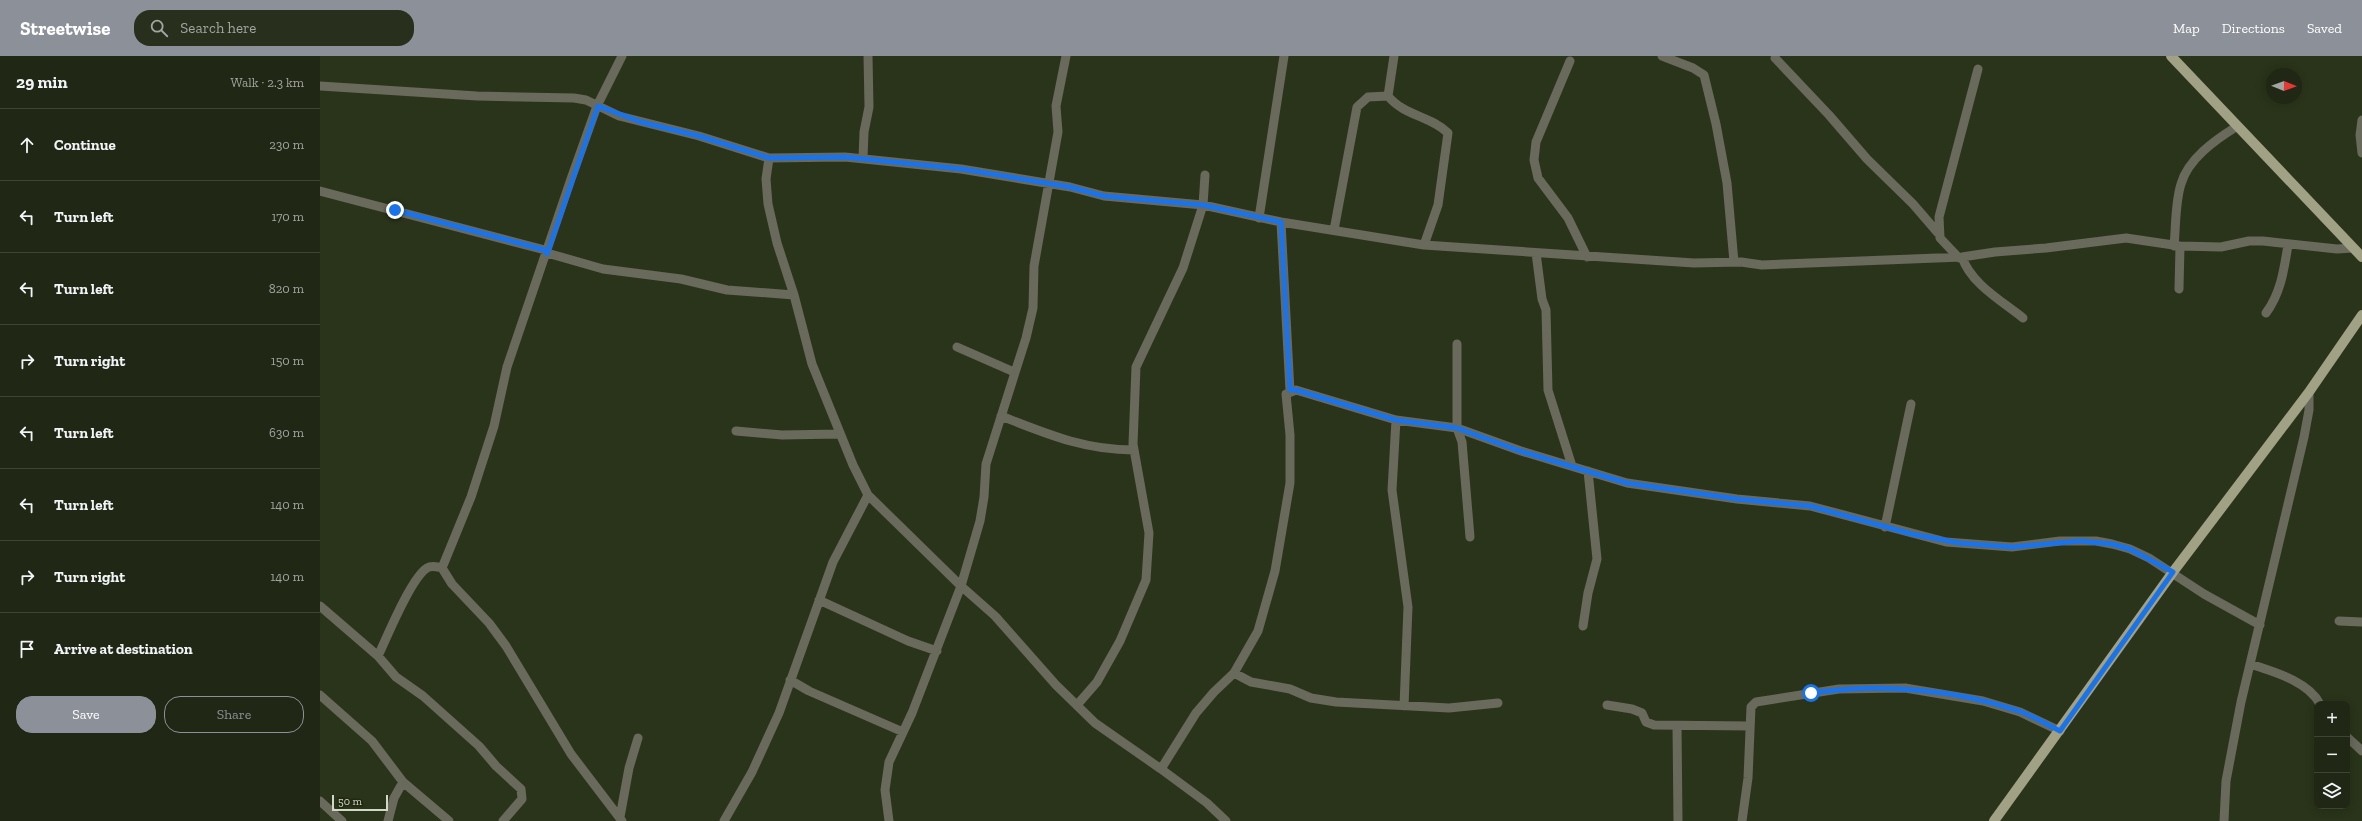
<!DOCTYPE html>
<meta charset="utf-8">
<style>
body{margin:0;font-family:"Zilla Slab",serif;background:#282f1d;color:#f1f3f6}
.controls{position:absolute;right:12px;bottom:12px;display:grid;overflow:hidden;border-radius:8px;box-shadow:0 2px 10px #0003}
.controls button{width:36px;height:36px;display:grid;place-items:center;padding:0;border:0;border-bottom:1px solid #3d4434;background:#202714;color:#f1f3f6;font:20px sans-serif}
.compass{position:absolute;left:1946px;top:12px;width:36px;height:36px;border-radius:50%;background:#202714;box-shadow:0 2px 10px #0003;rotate:91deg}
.scale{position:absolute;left:12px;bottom:10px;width:56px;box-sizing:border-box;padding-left:4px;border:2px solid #d1d8c8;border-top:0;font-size:11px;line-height:14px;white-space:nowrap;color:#d1d8c8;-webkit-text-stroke:3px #212910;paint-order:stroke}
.stop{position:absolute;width:12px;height:12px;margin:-9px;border:3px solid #1a73e8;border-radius:50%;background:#fff}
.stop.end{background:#1a73e8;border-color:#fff;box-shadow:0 1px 4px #0008}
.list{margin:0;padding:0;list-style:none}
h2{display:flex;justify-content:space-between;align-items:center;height:52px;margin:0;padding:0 16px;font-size:17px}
h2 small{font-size:13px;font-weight:400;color:#a2a5a0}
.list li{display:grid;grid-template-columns:26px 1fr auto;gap:12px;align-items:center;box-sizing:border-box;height:72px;padding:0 16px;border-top:1px solid #3d4434}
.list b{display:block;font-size:15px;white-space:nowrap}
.list em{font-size:13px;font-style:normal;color:#a2a5a0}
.actions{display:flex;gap:8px;padding:12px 16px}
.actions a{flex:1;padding:9px 0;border:1px solid #8c9099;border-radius:16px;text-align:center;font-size:14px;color:#8c9099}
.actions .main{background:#8c9099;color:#fff}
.icon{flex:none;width:22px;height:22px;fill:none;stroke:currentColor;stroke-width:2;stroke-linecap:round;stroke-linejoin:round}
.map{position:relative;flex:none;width:2042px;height:765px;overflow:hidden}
header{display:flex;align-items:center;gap:24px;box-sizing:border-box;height:56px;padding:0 20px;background:#8c9099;color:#fff}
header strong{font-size:19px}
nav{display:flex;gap:22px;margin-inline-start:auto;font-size:14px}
.search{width:280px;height:36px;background:#282f1d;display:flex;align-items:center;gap:10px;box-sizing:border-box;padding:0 14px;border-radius:16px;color:#a2a5a0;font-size:15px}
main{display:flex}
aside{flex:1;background:#202714}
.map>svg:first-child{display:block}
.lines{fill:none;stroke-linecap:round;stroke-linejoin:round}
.minor{stroke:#69695c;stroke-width:9}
.major{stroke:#a1a186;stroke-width:10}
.route{stroke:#1a73e8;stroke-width:5}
</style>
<header>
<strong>Streetwise</strong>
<div class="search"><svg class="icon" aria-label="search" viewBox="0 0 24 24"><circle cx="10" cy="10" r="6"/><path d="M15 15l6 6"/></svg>Search here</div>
<nav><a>Map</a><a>Directions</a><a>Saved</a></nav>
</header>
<main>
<aside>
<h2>29 min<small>Walk · 2.3 km</small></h2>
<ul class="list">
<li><svg class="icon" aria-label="ahead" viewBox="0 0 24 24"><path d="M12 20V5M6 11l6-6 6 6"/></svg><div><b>Continue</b></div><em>230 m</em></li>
<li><svg class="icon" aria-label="left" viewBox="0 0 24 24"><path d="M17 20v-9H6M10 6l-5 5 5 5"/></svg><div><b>Turn left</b></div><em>170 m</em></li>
<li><svg class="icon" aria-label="left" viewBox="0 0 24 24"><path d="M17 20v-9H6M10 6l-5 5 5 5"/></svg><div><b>Turn left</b></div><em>820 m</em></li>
<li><svg class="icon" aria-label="right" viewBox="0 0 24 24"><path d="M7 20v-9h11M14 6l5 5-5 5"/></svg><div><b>Turn right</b></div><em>150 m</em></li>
<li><svg class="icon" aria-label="left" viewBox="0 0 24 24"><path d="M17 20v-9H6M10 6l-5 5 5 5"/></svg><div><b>Turn left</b></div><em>630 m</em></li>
<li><svg class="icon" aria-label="left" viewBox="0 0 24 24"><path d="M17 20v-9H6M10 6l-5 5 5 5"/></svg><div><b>Turn left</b></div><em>140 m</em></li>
<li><svg class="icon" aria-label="right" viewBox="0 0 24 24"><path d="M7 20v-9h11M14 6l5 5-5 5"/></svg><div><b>Turn right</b></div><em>140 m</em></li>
<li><svg class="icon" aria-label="arrive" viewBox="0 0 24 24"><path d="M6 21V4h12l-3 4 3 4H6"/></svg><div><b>Arrive at destination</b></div></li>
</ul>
<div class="actions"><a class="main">Save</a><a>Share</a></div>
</aside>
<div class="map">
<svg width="2042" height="765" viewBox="0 0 2042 765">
<rect width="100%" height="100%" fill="#2a341a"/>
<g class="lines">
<path class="minor" d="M1074,0l-6,40c16,20 43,20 60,37l-10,72 -14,40
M1342,0l31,12 11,7 12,49 11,59 7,79
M1455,2l54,57 38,44 46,45 25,29
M1250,5l-34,81 -2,18 4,18 30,40 19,39
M0,30l157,10 97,2 12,2 33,16 80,20 70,22 76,-1 116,12 109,18 34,9 99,9 78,17 143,23 270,18 47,-1 21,3 200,-8 33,-5 51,-4 80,-10 54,8 41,1 28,-6h14l74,8 16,-1
M2042,64l-2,15 2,18
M449,102l-3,21 2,25 9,39 17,52 18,69 41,101 15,30 93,91 34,30 61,69 39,38 66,46 46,34 19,18
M543,102l1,-26 5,-25 -1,-51
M0,135l225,59 2,3 56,16 78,10 46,11 67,5
M939,162l25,-162
M961,166l9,169
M1014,174l23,-123 11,-10 20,-1
M1854,190c2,-20 1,-43 7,-62 7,-25 34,-44 55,-57
M1216,197l6,46 4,11 2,80 24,76
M1642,201c9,27 40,44 61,61
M1639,202l-19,-20 -1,-21 39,-148
M1859,233l1,-43
M1946,257c15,-20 18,-44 22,-68
M1137,288v84l5,14 8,95
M637,291l57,25
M681,360c46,18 83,34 133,34
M1076,364l-4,70 16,117 -4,99
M416,375l46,4 58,-1
M1565,471l26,-123
M499,544l89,41 29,10
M0,550l58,50 18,21 27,19 56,50 17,20 25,23 1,10 -19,22
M2019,565l23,1
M1263,570l5,-33 9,-34 -9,-88
M58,600c9,-19 33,-78 49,-88 5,-3 10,-1 15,0
M1930,608c24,8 58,17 70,40
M914,617l17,9 39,7 21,9 25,4 113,6 49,-5
M470,624l19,11 94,41
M0,639l52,46 31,41 46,39
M757,649l20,-23 23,-41 26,-61 3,-47 -16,-89 3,-77 47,-99 20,-63 2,-30
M1287,649l25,4 10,4 4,9 8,3 96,1
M1357,670l1,95
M2027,681l15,14
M841,713l35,-56 18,-21 20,-19 24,-42 17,-60 15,-88v-48l-4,-41 10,-4 100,30 61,8 64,23 106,32 110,16 73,7 136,36 66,5 48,-6h36l16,3 18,5 19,9 55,36 56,31
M0,745l22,20
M300,761l9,-49 9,-30
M68,765l6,-23 9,-16
M302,765l-51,-67 -65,-108 -17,-23 -37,-39 -10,-16 29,-71 23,-71 13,-59 64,-188 26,-73 25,-50
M404,765l28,-49 27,-59 54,-151 35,-67
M569,765l-4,-31 4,-28 23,-49 49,-127 19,-65 4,-24 2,-33 40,-126 7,-30 1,-42 24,-134 -2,-26 10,-50
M1422,765l6,-43 3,-71 5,-5 83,-13 66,-1 78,13 37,11 40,19
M1904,765l2,-40 15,-79 63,-265 5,-27v-18"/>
<path class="major" d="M1851,0l191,201
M1674,765l179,-249 136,-180 53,-77"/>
</g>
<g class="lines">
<path class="route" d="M75,154l150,40 2,4 51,-148 43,16 58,14 70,22 76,-1 117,12 108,18 34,9 99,9 78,17 9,168h6l100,30 61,8 63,23 107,32 110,16 73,7 102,28 47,9 53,4 68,-6 32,3 18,5 43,23 -113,159c-14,-7 -27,-15 -41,-20 -66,-22 -139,-28 -208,-18"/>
</g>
</svg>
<div class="controls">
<button>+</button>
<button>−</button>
<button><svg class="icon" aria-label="layers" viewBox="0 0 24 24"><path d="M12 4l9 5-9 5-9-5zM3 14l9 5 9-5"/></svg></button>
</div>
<svg class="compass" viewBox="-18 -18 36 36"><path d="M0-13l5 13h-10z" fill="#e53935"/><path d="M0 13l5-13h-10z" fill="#a2a5a0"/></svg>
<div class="scale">50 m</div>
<div class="stop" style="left:1491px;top:637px"></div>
<div class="stop end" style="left:75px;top:154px"></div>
</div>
</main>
